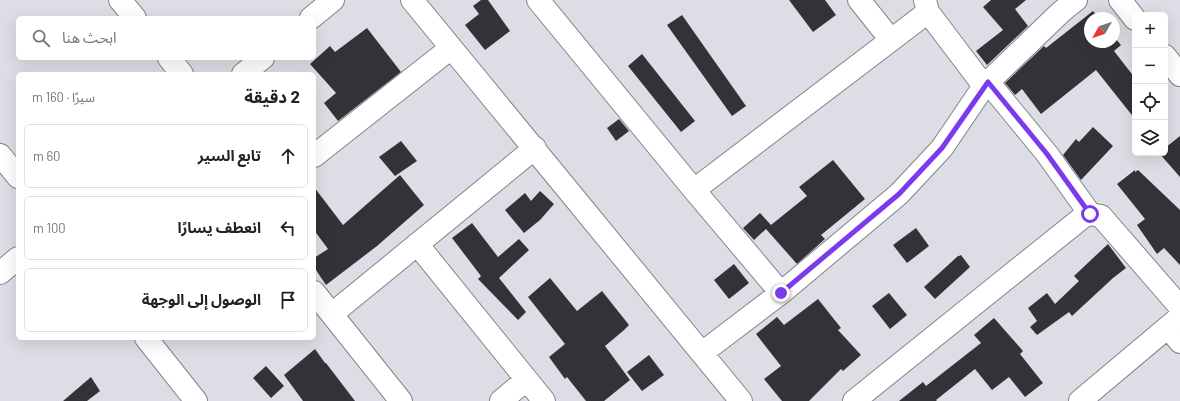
<!DOCTYPE html>
<html lang="ar">
<meta charset="utf-8">
<style>
body{margin:0;font-family:Barlow,"Noto Sans Arabic",sans-serif;background:#f2f2f2;color:#222;direction:rtl}
.controls{position:absolute;right:12px;top:12px;display:grid;overflow:hidden;border-radius:6px;box-shadow:0 4px 16px #0002}
.controls button{width:36px;height:36px;display:grid;place-items:center;padding:0;border:0;border-bottom:1px solid #e0e0e0;background:#fff;color:#222;font:20px sans-serif}
.compass{position:absolute;left:1084px;top:12px;width:36px;height:36px;border-radius:50%;background:#fff;box-shadow:0 4px 16px #0002;rotate:230deg}
.stop{position:absolute;width:12px;height:12px;margin:-9px;border:3px solid #7c3aed;border-radius:50%;background:#fff}
.stop.end{background:#7c3aed;border-color:#fff;box-shadow:0 1px 4px #0008}
.list{margin:0;padding:0;list-style:none}
h2{display:flex;justify-content:space-between;align-items:center;height:52px;margin:0;padding:0 16px;font-size:17px}
h2 small{font-size:13px;font-weight:400;color:#767676}
.list li{display:grid;grid-template-columns:26px 1fr auto;gap:12px;align-items:center;box-sizing:border-box;height:64px;margin:0 8px 8px;padding:0 8px;border:1px solid #e0e0e0;border-radius:6px}
.list b{display:block;font-size:15px;white-space:nowrap}
.list em{font-size:13px;font-style:normal;color:#767676}
.icon{flex:none;width:22px;height:22px;fill:none;stroke:currentColor;stroke-width:2;stroke-linecap:round;stroke-linejoin:round}
.map{position:relative;flex:none;width:1180px;height:401px;overflow:hidden;direction:ltr}
.search{position:absolute;background:#fff;box-shadow:0 4px 16px #0002;left:16px;top:16px;width:300px;height:44px;display:flex;align-items:center;gap:10px;box-sizing:border-box;padding:0 14px;border-radius:6px;color:#767676;font-size:15px}
.panel{position:absolute;background:#fff;box-shadow:0 4px 16px #0002;left:16px;top:72px;width:300px;height:268px;border-radius:6px;direction:rtl}
.map>svg:first-child{display:block}
.building{fill:#323238}
.lines{fill:none;stroke-linecap:round;stroke-linejoin:round}
.minor-casing{stroke:#838389;stroke-width:24}
.minor{stroke:#fff;stroke-width:22}
.route{stroke:#7c3aed;stroke-width:5}
</style>
<div class="map">
<svg width="1180" height="401" viewBox="0 0 1180 401">
<rect width="100%" height="100%" fill="#dddee5"/>
<path class="building" d="M481,0h7l22,31 -25,19 -20,-25 14,-11 -6,-8z
M789,0h36l11,15 -23,17z
M991,0h35l-11,9 13,17 -41,39 -11,-14 27,-21 -20,-23z
M1093,11l5,7h-8v24h24v-5l7,8 -7,6 21,27v41l-39,-49 -55,44 -19,-25 -7,6 -10,-12 39,-37 2,2z
M682,15l64,91 -14,10 -65,-91z
M367,28l34,44 -63,49 -14,-18 12,-10 -26,-29 20,-18 5,6z
M642,54l53,67 -14,11 -53,-66z
M619,119l10,12 -13,10 -9,-13z
M1093,127l20,19 -32,34 -18,-25 13,-16 3,3z
M1180,136v41l-21,-24h6v-5z
M401,141l16,20 -22,15 -16,-19z
M833,160l32,39 -44,36 4,4 -28,25 -31,-35 -12,11 -11,-12 17,-15 11,12 36,-29 -8,-9z
M1135,170v2l3,-2 42,40v55l-16,-17 -7,6 -20,-29 8,-6 -28,-35z
M400,175l24,30 -47,41 -51,39 -12,-18v-9l14,-9 -14,-19v-43l29,38z
M540,191l14,13 -14,16 -16,13 -19,-23 20,-17 6,8z
M472,223l26,34 21,-18 10,11 -30,28 27,34 -8,8 -40,-41 3,-3 -29,-38z
M916,228l13,18 -22,17 -14,-18z
M1108,244l18,24 -13,10 -41,38 -3,-4 -32,23 -7,-8 7,-6 -9,-13 19,-15 8,11 24,-23 -5,-5z
M961,255l9,12 -35,32 -11,-12 34,-31h1z
M734,264l15,19 -20,16 -15,-19z
M550,278l27,33 25,-20 27,34 -6,6 -18,15 25,34 -26,21h-18l-19,-24 -2,2 -16,-22 16,-13 -37,-47z
M889,293l18,22 -17,14 -18,-23z
M818,299l23,29 -3,2 23,25 -18,16 -2,-2 -32,32h-27l-18,-22 17,-13 -25,-32 21,-17 7,8z
M994,318l29,33 -3,3 23,29 -18,14 -16,-20 -17,13 -17,-21 -39,31 1,1h-38l24,-19 3,4 55,-43 -7,-8z
M315,349l10,14h1l29,38h-52l-19,-26z
M649,355l15,20 -22,16 -15,-19z
M266,366l18,20 -13,12 -18,-20z
M91,377l9,14 -13,10h-24z"/>
<g class="lines">
<g class="minor-casing">
<path id="minor" d="M120,0l15,18
M412,0l329,401
M538,0l156,190 87,103
M859,0l32,40
M925,0l3,12 56,74
M1120,0l15,19
M311,18l22,-18
M1165,56l15,19
M169,58l13,16
M243,74l20,-16
M988,82l59,72 43,60
M0,155l18,22
M314,156l137,-108
M694,190l234,-178
M417,244l127,157
M0,273l18,-15
M314,292l87,109
M332,314l203,-166
M1168,327l12,15
M146,338l50,63
M702,353l79,-60 118,-99 43,-46 42,-62 77,-74 15,-12
M501,401l25,-21
M854,401l229,-184 7,-3 11,2 79,91
M1080,401l100,-84"/>
</g>
<use href="#minor" class="minor"/>
</g>
<g class="lines">
<path class="route" d="M781,293l118,-99 43,-46 46,-66 59,72 43,60"/>
</g>
</svg>
<div class="controls">
<button>+</button>
<button>−</button>
<button><svg class="icon" aria-label="locate" viewBox="0 0 24 24"><circle cx="12" cy="12" r="6"/><path d="M12 2v4M12 18v4M2 12h4M18 12h4"/></svg></button>
<button><svg class="icon" aria-label="layers" viewBox="0 0 24 24"><path d="M12 4l9 5-9 5-9-5zM3 14l9 5 9-5"/></svg></button>
</div>
<svg class="compass" viewBox="-18 -18 36 36"><path d="M0-13l5 13h-10z" fill="#e53935"/><path d="M0 13l5-13h-10z" fill="#767676"/></svg>
<div class="stop" style="left:1090px;top:214px"></div>
<div class="stop end" style="left:781px;top:293px"></div>
<div class="search"><svg class="icon" aria-label="search" viewBox="0 0 24 24"><circle cx="10" cy="10" r="6"/><path d="M15 15l6 6"/></svg>ابحث هنا</div>
<section class="panel">
<h2>2 دقيقة<small>سيرًا · 160 m</small></h2>
<ul class="list">
<li><svg class="icon" aria-label="ahead" viewBox="0 0 24 24"><path d="M12 20V5M6 11l6-6 6 6"/></svg><div><b>تابع السير</b></div><em>60 m</em></li>
<li><svg class="icon" aria-label="left" viewBox="0 0 24 24"><path d="M17 20v-9H6M10 6l-5 5 5 5"/></svg><div><b>انعطف يسارًا</b></div><em>100 m</em></li>
<li><svg class="icon" aria-label="arrive" viewBox="0 0 24 24"><path d="M6 21V4h12l-3 4 3 4H6"/></svg><div><b>الوصول إلى الوجهة</b></div></li>
</ul>
</section>
</div>
